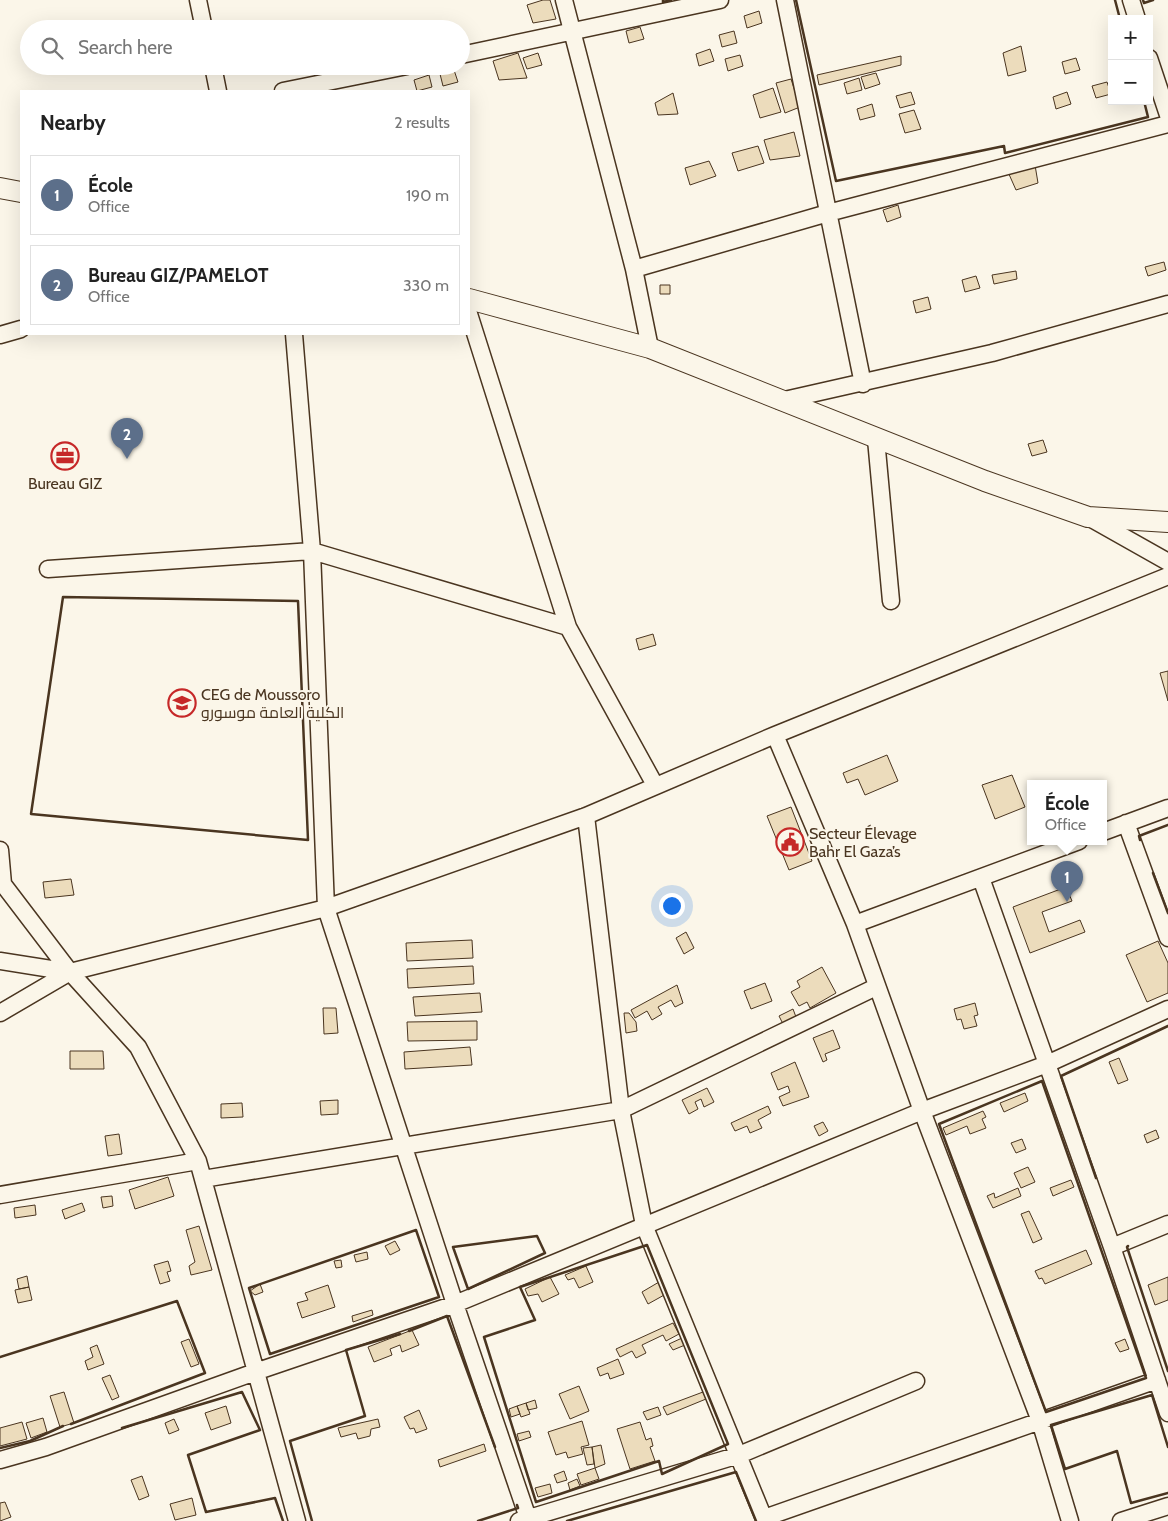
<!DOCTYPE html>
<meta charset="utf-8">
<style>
body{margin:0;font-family:Cabin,Cairo,sans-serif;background:#f2f2f2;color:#222}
.controls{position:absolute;right:15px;top:15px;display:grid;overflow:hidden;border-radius:0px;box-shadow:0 5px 20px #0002}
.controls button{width:45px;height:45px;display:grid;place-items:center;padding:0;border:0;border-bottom:1px solid #e0e0e0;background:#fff;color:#222;font:25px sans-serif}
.you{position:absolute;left:671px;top:905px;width:18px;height:18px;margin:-12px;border:4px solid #fff;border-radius:50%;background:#1a73e8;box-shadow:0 0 0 8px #1a73e833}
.badge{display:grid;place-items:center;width:32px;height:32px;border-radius:50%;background:#1a73e8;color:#fff;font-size:16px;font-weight:700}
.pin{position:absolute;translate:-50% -41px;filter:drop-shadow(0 1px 2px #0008)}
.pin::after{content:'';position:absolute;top:26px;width:18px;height:15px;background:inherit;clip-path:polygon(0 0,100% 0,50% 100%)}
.popup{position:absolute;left:1027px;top:780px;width:80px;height:65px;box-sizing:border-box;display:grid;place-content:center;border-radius:0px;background:#fff;filter:drop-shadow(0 1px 4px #0005);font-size:16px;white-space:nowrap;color:#767676}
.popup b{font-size:19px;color:#222}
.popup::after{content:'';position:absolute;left:50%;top:100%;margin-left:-10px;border:10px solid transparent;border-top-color:#fff}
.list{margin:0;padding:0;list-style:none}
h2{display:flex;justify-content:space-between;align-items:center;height:65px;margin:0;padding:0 20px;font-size:21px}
h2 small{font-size:16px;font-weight:400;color:#767676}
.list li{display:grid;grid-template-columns:32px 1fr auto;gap:15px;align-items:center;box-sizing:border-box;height:80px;margin:0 10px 10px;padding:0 10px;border:1px solid #e0e0e0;border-radius:0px}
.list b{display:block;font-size:19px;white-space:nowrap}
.list p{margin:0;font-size:16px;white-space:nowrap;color:#767676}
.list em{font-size:16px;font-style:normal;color:#767676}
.icon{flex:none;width:28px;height:28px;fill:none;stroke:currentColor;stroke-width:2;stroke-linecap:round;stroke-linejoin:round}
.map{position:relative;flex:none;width:1168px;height:1521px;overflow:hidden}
.search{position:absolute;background:#fff;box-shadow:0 5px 20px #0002;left:20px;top:20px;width:450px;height:55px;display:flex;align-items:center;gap:12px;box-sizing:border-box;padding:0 18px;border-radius:28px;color:#767676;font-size:19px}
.panel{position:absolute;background:#fff;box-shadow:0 5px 20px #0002;left:20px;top:90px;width:450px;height:245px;border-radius:0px}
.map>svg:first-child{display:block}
.building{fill:#ecdcbc;stroke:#4a3520}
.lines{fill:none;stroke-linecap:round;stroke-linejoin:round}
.minor-casing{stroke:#4a3520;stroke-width:19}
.major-casing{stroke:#4a3520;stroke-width:22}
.minor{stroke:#fbf6e9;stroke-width:16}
.major{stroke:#fbf6e9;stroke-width:20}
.wall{stroke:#4a3520;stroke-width:2.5}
.labels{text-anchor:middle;stroke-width:4;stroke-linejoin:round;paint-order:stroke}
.poi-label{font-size:16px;fill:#4a3520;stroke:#fbf6e9;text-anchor:start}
</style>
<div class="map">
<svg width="1168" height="1521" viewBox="0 0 1168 1521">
<rect width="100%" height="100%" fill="#fbf6e9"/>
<path class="building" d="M543,0h7l6,19 -23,4 -6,-18z
M759,11l3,12 -15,5 -3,-12z
M640,27l4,12 -15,4 -3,-12z
M734,31l3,12 -15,4 -3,-12z
M1021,46l5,25 -18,5 -5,-23z
M710,49l4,12 -15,5 -3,-12z
M518,53l9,25 -28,2 -6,-19z
M538,53l4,12 -15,4 -4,-11z
M740,55l3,11 -15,5 -3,-12z
M901,56v9l-82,20 -2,-10z
M1076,58l4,12 -15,4 -3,-12z
M454,70l4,12 -15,4 -3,-12z
M876,73l4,11 -15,5 -4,-12z
M429,75l3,12 -15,4 -3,-11z
M859,78l3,12 -15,4 -3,-11z
M791,79l9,28 -15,6 -9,-30z
M1107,82l4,12 -15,4 -4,-12z
M773,88l8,24 -21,6 -7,-23z
M911,92l4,12 -15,4 -4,-12z
M1067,92l4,12 -15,5 -3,-12z
M673,93l5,21 -20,1 -3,-12z
M872,104l3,12 -15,4 -3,-11z
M914,110l7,19 -16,4 -6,-19z
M794,132l6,24 -30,4 -6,-20z
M758,146l6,17 -26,8 -6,-18z
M709,161l7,15 -26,9 -5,-17z
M1035,165l3,18 -22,7 -8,-18z
M898,205l3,12 -14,5 -4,-12z
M1164,262l2,8 -18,6 -3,-9z
M1016,271l1,8 -23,5 -2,-9z
M976,276l4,12 -15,4 -3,-12z
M660,285h10v9h-10z
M928,297l3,12 -15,4 -3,-12z
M1043,440l4,12 -15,4 -4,-12z
M653,634l3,11 -17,5 -3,-11z
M1168,671v30l-8,-28z
M887,755l11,26 -33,14 -7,-16 -11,4 -4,-10z
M1012,775l13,32 -30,12 -13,-34z
M791,807l21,54 -23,9 -22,-54z
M71,879l3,16 -29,3 -2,-16z
M1066,887l6,14 -30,11 7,20 31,-12 5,12 -55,21 -17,-46z
M686,932l8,16 -10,6 -8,-16z
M472,940l1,18 -66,3 -1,-18z
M1158,941l10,22v30l-21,9 -21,-47z
M473,966l1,18 -66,4 -1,-19z
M822,967l14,26 -26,15 -3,-6 -8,4 -8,-14 9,-5 -3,-6z
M765,983l7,18 -21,8 -7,-18z
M677,985l6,18 -8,4 -4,-7 -13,7 4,7 -10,6 -5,-9 -12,7 -4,-8z
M480,993l2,19 -67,4 -2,-19z
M975,1003l3,12 -4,1 3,10 -13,3 -3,-10 -4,1 -3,-11z
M323,1008h13l2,25 -14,1z
M793,1009l3,8 -13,7 -4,-8z
M624,1013h5l7,9 1,9 -11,2z
M477,1021v19l-69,1 -1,-19z
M833,1030l7,18 -15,6 2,6 -4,2 -10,-24z
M470,1047l2,18 -67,4 -1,-17z
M70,1051h33l1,18h-34z
M1119,1058l9,22 -10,4 -9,-22z
M795,1062l14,35 -26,9 -4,-9 11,-5 -2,-6 -10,4 -7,-17z
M707,1088l7,14 -10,5 -3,-8 -6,3 3,7 -9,5 -7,-14z
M1025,1093l3,8 -24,11 -4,-9z
M338,1100v14l-17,1 -1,-14z
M242,1103l1,14 -22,1v-14z
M768,1106l3,7 -13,7 4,8 -12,5 -3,-7 -12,5 -4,-8z
M983,1111l3,6 -4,2 4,9 -16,6 -3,-8 -21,9 -3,-7z
M823,1122l5,9 -9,5 -5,-10z
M1156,1130l3,8 -12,5 -3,-8z
M119,1134l3,20 -14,2 -3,-20z
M1022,1139l4,10 -10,4 -5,-10z
M1028,1167l7,15 -14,6 -7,-15z
M168,1177l6,19 -39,13 -6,-19z
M1071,1180l3,7 -21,9 -3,-8z
M1018,1188l3,8 -28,12 -6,-12 7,-3 1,5z
M112,1196l1,10 -10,2 -2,-11z
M82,1203l3,8 -20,8 -3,-9z
M35,1205l1,10 -21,3 -1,-10z
M1029,1211l13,28 -9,4 -12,-29z
M199,1226l13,44 -21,5 -2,-9 6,-4 -9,-32z
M395,1241l5,9 -10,5 -5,-9z
M1086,1250l6,14 -47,20 -3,-6 -3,1 -4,-8z
M367,1252l1,7 -12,3 -2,-7z
M341,1260l1,7 -6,1 -2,-7z
M168,1261l3,10 -4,1 3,9 -10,3 -6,-19z
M586,1266l7,16 -14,6 -5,-10 -6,2 -3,-5z
M27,1276l2,11 -10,2 -2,-10z
M550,1277l9,17 -17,8 -4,-8 -10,2 -3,-7z
M1168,1277v23l-13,5 -7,-20z
M659,1282l7,12 -18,10 -6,-12z
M260,1284l3,8 -8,3 -5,-4z
M328,1285l7,22 -33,11 -5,-15 11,-3 -3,-7z
M29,1287l3,13 -14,3 -3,-13z
M372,1310l1,5 -20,7 -1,-6z
M673,1323l6,11 -13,7 -3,-6 -21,10 4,8 -10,5 -4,-7 -12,6 -4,-8z
M412,1330l7,15 -17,7 -2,-7 -10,4 2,6 -18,7 -6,-15z
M682,1338l3,7 -12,5 -4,-6z
M189,1339l10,25 -8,3 -10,-25z
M1125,1339l4,10 -9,3 -5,-9z
M97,1345l7,19 -16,6 -3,-9 8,-4 -3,-9z
M618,1359l6,15 -14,5 -2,-6 -8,3 -3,-8z
M110,1375l9,22 -7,3 -10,-22z
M579,1386l10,25 -19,8 -11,-25z
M64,1392l10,31 -14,4 -10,-31z
M703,1392l3,7 -39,16 -4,-8z
M535,1400l2,8 -9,2 -2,-7z
M526,1403l4,11 -9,3 -4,-11z
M226,1406l5,17 -20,7 -6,-17z
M517,1406l3,8 -9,3 -2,-8z
M658,1407l3,8 -14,5 -4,-8z
M419,1410l8,19 -11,4 -2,-5 -4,1 -6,-12z
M43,1418l4,14 -16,6 -5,-15z
M174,1419l5,11 -10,4 -4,-11z
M378,1419l2,8 -9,2 -1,7 -12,3 -2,-6 -15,4 -3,-9z
M582,1421l7,24 -8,2 2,7 -15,4 -2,-6 -10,3 -8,-23z
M22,1422l5,17 -27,7v-18z
M640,1422l6,18 5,-2 2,8 -3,1 5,14 -25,8 -13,-40z
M529,1431l2,6 -12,4 -2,-7z
M484,1444l2,7 -46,16 -2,-7z
M601,1445l4,19 -10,4 -3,-21z
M592,1447l2,17 -7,1 -4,-17z
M595,1468l4,11 -18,6 -4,-11z
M564,1471l3,9 -10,3 -3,-8z
M142,1476l7,20 -10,4 -8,-20z
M577,1479l3,7 -10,4 -2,-7z
M550,1484l2,9 -14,4 -3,-9z
M192,1498l4,17 -21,5 -5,-16z
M5,1502l6,15 -11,4v-18z"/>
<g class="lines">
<g class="minor-casing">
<path id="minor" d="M198,0l6,29
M564,0l70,269 16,79
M785,0l78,384
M1131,0l6,19
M461,55l259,-55
M1149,58l19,57
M213,66l5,25
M283,91l124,-25
M634,269l194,-56 340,-89
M469,314l99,313 87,158
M294,334l18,217 14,357 129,396 74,217
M0,335l21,-6
M780,401l212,-48 176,-49
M876,439l15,162
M1090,518l78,44
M48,569l264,-18 256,76
M775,735l80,189 67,187 118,310 30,100
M586,816l35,294 23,115 121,296
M1126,823l42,115
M1103,832l65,-24
M0,850l3,34 67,88 68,75 60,114 99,360
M981,878l131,369 56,166
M855,924l224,-83
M0,961l70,11
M0,1013l70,-41 256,-64 260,-92 189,-81 393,-159
M203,1179l418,-69 255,-123
M0,1195l198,-34
M1112,1247l56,-23
M0,1460l46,-13 209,-75 200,-68 467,-193 125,-47 121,-55
M764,1518l393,-138
M519,1521l220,-66 177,-74
M1121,1521l47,-15"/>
</g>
<g class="major-casing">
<path id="major" d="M0,188l21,4
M469,299l181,49 335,133 103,36 80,5"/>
</g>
<use href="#minor" class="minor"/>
<use href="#major" class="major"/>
<path class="wall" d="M663,0v2l8,-2
M796,0l40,181 168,-35 1,7 143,-36 -4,-16
M1115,0l5,19
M1143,0l1,3 9,-3
M63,597l235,4 10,239 -277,-26z
M1140,840l-1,-4 29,-11
M1153,873l15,40
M1042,1081l104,297 -100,34 -107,-288z
M1096,1178l-35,-102 107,-50
M416,1230l23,67 -169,57 -21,-66z
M537,1236l8,17 -77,36 -15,-42z
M647,1245l81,199 -66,30 -3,-13 -123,41 -52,-165 51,-17 -15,-33z
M1128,1246l-1,1 41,124
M409,1331l38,-15 48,131
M0,1357l177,-56 28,72 -134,51
M122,1428l120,-36 18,38 -72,25 18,57 69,-14 8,23
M1168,1447l-16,-52 -101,30 14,44 52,-18 14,52 37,-10
M0,1448l30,-7 33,-15
M312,1521l-22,-80 75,-25 -19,-66 54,-16
M478,1521l40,-13 -1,-3
M567,1521l169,-49 20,49"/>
</g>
<defs>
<g id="office-ring" transform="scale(1.4375)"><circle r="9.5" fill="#fbf6e9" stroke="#c62828" stroke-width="1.5"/><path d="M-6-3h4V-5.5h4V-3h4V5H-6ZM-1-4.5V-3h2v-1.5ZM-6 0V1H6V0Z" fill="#c62828"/></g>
<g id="university-ring" transform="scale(1.4375)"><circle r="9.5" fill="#fbf6e9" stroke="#c62828" stroke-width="1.5"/><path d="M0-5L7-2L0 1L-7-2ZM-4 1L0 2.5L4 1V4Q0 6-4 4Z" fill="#c62828"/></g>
<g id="civic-ring" transform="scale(1.4375)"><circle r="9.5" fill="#fbf6e9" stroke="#c62828" stroke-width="1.5"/><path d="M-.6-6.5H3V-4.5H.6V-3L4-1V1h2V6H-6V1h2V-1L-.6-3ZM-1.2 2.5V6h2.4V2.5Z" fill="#c62828"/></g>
</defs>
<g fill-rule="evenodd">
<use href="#office-ring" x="65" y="456"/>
<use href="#university-ring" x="182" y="703"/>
<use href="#civic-ring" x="790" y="842"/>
</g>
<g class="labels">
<g class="poi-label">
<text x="65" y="489" text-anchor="middle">Bureau GIZ</text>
<text x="201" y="700">CEG de Moussoro<tspan x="201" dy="18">الكلية العامة موسورو</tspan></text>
<text x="809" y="839">Secteur Élevage<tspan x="809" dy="18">Bahr El Gaza’s</tspan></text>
</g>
</g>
</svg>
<div class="controls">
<button>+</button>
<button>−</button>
</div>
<div class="you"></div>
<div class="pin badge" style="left:1067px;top:902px;background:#5c6f8a">1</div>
<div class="popup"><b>École</b>Office</div>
<div class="pin badge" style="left:127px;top:459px;background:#5c6f8a">2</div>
<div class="search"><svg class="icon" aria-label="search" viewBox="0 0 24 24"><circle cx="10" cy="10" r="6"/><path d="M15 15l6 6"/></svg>Search here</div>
<section class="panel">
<h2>Nearby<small>2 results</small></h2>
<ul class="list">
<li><span class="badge" style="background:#5c6f8a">1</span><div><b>École</b><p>Office</p></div><em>190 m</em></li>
<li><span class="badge" style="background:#5c6f8a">2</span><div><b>Bureau GIZ/PAMELOT</b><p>Office</p></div><em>330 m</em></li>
</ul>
</section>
</div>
